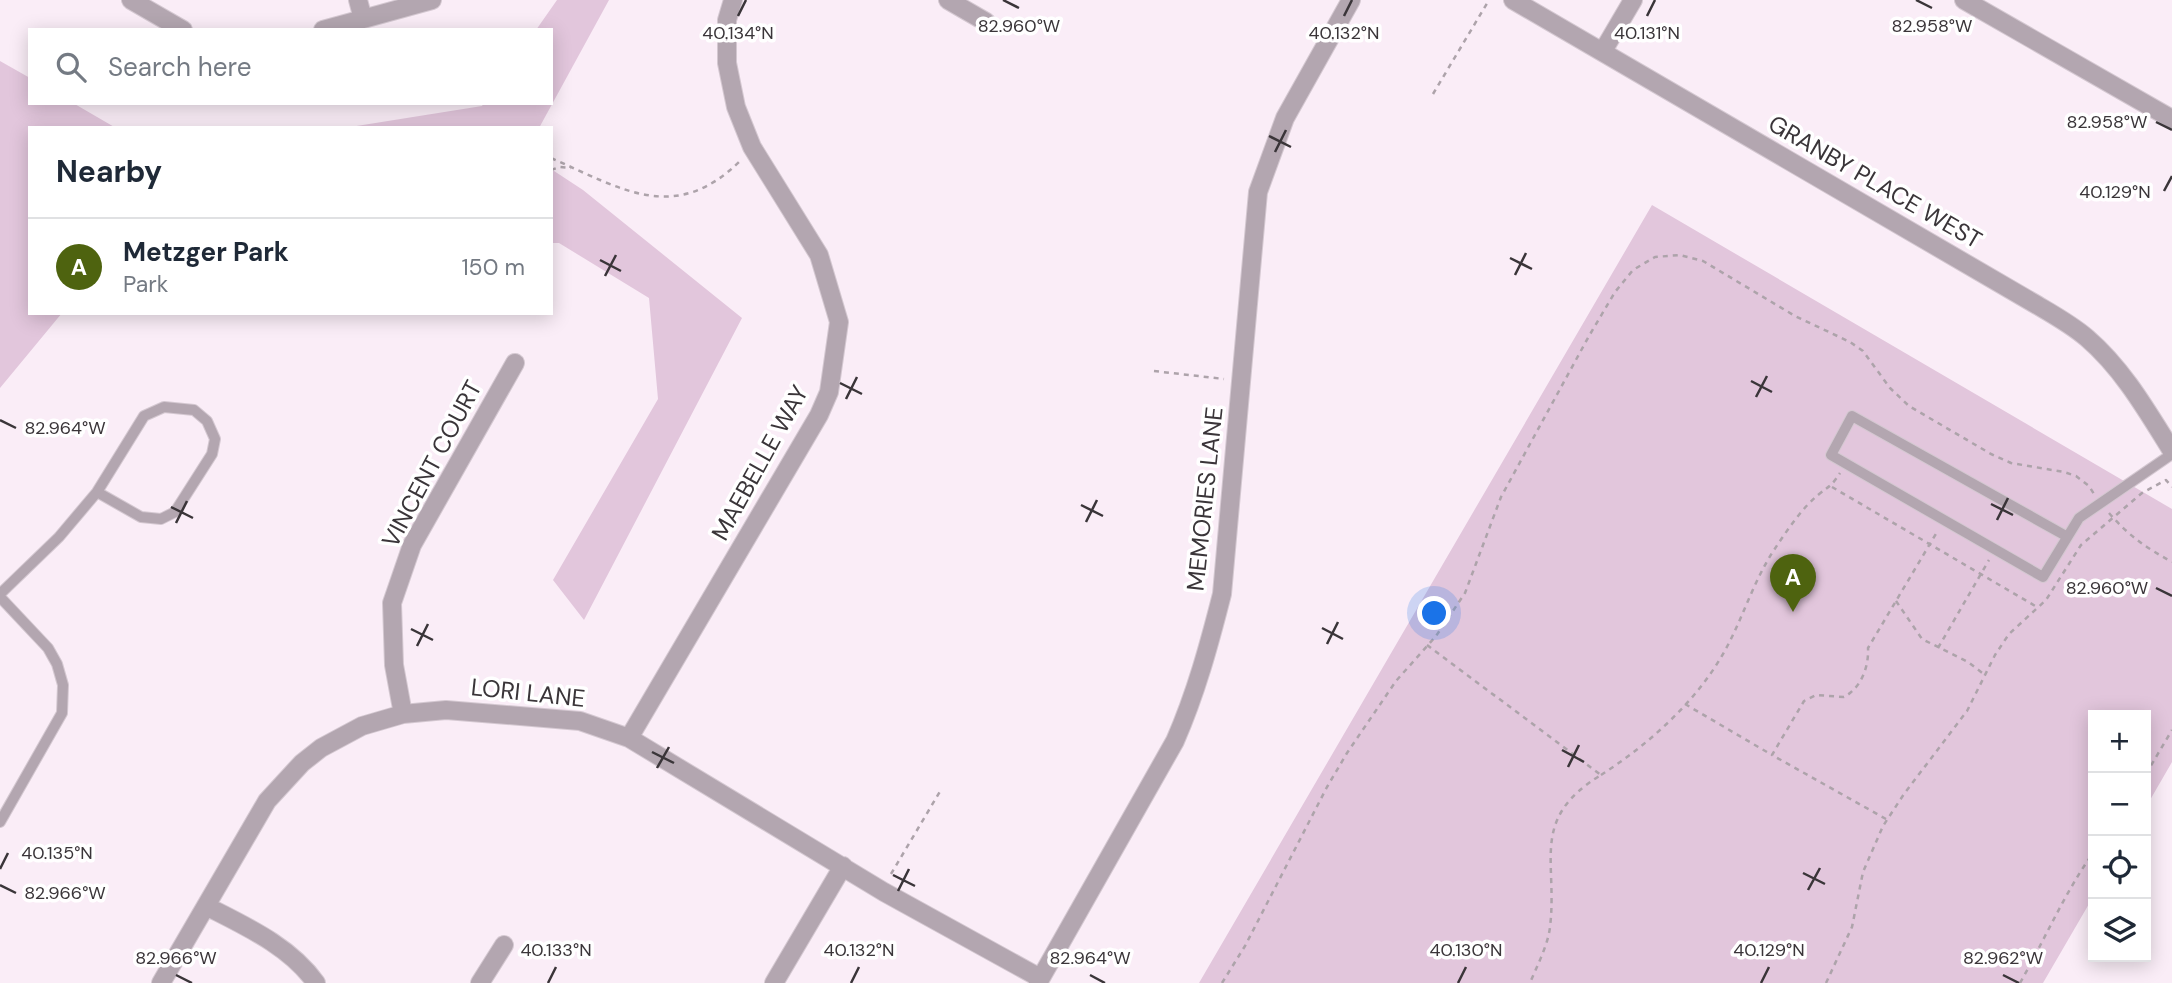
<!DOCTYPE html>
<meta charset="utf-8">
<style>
body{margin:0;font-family:"DM Sans",sans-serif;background:#f6f6f7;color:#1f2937}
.controls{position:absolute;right:21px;bottom:21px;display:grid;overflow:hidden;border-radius:0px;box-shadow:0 4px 18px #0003}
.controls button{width:63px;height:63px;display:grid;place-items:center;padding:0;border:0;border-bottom:2px solid #e0e1e3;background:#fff;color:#1f2937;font:35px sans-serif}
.you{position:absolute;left:1435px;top:614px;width:24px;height:24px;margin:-18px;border:5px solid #fff;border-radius:50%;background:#1a73e8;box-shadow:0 0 0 10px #1a73e833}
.badge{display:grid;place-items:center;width:46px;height:46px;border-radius:50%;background:#4e630f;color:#fff;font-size:23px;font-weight:700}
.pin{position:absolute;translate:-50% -58px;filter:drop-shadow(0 2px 4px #0008)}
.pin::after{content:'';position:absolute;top:37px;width:24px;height:21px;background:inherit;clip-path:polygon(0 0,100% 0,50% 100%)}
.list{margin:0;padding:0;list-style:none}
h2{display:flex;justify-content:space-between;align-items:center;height:91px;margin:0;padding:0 28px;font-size:30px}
h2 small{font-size:23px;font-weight:400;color:#747a83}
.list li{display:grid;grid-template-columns:46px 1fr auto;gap:21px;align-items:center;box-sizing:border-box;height:98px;padding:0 28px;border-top:2px solid #e0e1e3}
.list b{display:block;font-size:26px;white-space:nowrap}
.list p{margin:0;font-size:23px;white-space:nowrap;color:#747a83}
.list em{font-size:23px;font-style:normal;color:#747a83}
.icon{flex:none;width:38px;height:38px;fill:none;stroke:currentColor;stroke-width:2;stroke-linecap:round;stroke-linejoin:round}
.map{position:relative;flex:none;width:2172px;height:983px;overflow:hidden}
.search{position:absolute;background:#fff;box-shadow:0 4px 18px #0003;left:28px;top:28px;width:525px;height:77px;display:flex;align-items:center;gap:18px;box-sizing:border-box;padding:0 24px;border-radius:0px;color:#747a83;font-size:26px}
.panel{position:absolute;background:#fff;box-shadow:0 4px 18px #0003;left:28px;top:126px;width:525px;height:189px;border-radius:0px}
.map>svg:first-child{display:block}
.green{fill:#e2c6dc}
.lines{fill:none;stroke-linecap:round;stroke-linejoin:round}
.lane-casing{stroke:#d4c8d1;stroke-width:12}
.street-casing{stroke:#d4c8d1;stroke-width:20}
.path{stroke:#ada3aa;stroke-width:2.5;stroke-dasharray:5 5;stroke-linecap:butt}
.lane{stroke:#b3a6b0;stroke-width:10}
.street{stroke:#b3a6b0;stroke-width:18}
.ticks{fill:none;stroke:#3a3539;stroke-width:2.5}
.labels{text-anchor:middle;stroke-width:7;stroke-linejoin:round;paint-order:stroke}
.street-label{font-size:24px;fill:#3a3539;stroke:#fff}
.ticks-label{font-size:18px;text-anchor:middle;fill:#3a3539;stroke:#fff;stroke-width:7;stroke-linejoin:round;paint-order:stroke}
</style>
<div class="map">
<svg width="2172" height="983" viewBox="0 0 2172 983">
<rect width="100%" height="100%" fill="#faedf7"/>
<path class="green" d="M557,0h52l-70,128h-195l138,-22 2,-3h67v-73h-15z
M0,61l30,17v25h43l43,25h-86v185h32l-62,75z
M551,169l32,21 159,128 -158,302 -31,-40 105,-181 -9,-101 -90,-55h-8z
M1652,205l520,304v253l-26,45v-92h-53v182l-50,86h-844z"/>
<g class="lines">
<g class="lane-casing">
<path id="lane" d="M2066,536l-214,-120 -21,39 212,122 36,-59 93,-64
M0,594l59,-57 38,-45 47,-76 20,-9 30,3 13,11 8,18 -3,15 -37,58 -14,7 -20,-2 -44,-25
M0,597l48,51 9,16 6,21 -1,28 -62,109"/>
</g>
<g class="street-casing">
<path id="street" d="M131,0l52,30
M358,0l5,19
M948,0l38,22
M1513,0l524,305c17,10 35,20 50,33 36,31 60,73 85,113
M1964,0l208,119
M323,30l109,-30
M1603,51l30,-51
M403,714l-9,-49 -2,-62 20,-58 103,-182
M629,738l190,-323 10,-23 10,-70 -20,-67 -67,-108 -16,-40 -9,-44v-43l6,-20
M206,906c39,20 84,40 110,77
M161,983l106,-182 35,-38 19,-15 41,-22 41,-12 43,-4 134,11 49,17 255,154 156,86
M480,983l24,-38
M774,983l69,-117
M1038,983l137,-242c21,-48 34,-96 47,-147l36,-402 27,-74 66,-118"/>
</g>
<path class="path" d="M1433,94l56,-94
M551,158c71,31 125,68 191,1
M551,170l9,-3 11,1
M1154,371l70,8
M1832,487l205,120
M2109,513c20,23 36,34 63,49
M1896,601l26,38 46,23 17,13
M1427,645l174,130c-72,44 -43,85 -51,152 -2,18 -13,39 -20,56
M1938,648l51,-88
M1685,704l87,51
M2146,774l26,-44
M1601,775c51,-33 101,-78 129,-134 15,-30 25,-62 44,-91 12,-18 27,-41 44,-55 11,-9 13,-8 22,-22
M1886,819l-114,-64 32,-54 12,-6 28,2c17,-9 25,-30 24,-49l69,-116
M891,874l51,-86
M1222,983l23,-37 82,-159 20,-34 49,-72 40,-45 29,-43 36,-96 88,-161 26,-44 18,-22 22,-13 25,-2 23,6 92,55 55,26 13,9 27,37 19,18 82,48 20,9 53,9 12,4 13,10 5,8
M1826,983l26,-56 11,-55 20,-46 21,-32 63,-83 28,-56 14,-21 37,-34 35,-55 61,-52 24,-13 6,7
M2020,983c25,-44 44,-89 73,-130"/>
<use href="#lane" class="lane"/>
<use href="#street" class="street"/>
</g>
<path class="ticks" d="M1003,0l16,8M1916,0l16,8M738,16l8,-16M1344,16l8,-16M1647,16l8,-16M2156,122l16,8M1269,136l22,11M1275,152l11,-22M2164,191l8,-15M1510,258l22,11M600,260l21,11M1515,275l11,-22M605,276l11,-21M1751,381l21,11M840,383l22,11M1756,397l11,-21M846,399l11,-22M0,420l16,8M1991,504l22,11M1081,505l22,11M171,507l22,11M1997,520l11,-22M1086,522l11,-22M176,523l11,-22M2156,588l16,8M1322,628l21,11M411,629l22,11M1327,644l11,-22M417,646l11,-22M1562,750l22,12M652,752l22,11M1568,767l11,-22M657,768l12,-21M0,869l8,-16M1803,873l22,11M893,875l22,11M0,885l16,8M1808,890l12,-22M898,891l11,-22M176,975l16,8M1090,975l15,8M2003,975l16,8M548,983l8,-16M851,983l8,-16M1458,983l8,-16M1761,983l8,-16"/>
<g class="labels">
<g class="street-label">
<text transform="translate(1875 182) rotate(30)" y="8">GRANBY PLACE WEST</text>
<text transform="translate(760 463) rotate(-61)" y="8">MAEBELLE WAY</text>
<text transform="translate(432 464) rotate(-62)" y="8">VINCENT COURT</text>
<text transform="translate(1205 499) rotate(-84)" y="8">MEMORIES LANE</text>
<text transform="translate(528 693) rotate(6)" y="8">LORI LANE</text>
</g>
</g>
<g class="ticks-label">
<text x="1019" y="32">82.960°W</text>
<text x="1932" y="32">82.958°W</text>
<text x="738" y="39">40.134°N</text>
<text x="1344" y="39">40.132°N</text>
<text x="1647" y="39">40.131°N</text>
<text x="2107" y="128">82.958°W</text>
<text x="2115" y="198">40.129°N</text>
<text x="65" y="434">82.964°W</text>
<text x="2107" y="594">82.960°W</text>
<text x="57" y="859">40.135°N</text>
<text x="65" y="899">82.966°W</text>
<text x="556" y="956">40.133°N</text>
<text x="859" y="956">40.132°N</text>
<text x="1466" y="956">40.130°N</text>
<text x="1769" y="956">40.129°N</text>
<text x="176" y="964">82.966°W</text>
<text x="1090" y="964">82.964°W</text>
<text x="2003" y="964">82.962°W</text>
</g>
</svg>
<div class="controls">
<button>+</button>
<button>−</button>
<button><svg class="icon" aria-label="locate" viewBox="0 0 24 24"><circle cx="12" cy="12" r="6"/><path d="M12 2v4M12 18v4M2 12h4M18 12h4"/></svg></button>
<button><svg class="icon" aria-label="layers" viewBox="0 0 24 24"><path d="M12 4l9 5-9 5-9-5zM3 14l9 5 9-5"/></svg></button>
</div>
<div class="you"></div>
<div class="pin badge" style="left:1793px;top:612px">A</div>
<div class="search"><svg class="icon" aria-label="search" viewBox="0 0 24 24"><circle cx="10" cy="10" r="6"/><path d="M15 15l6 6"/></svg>Search here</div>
<section class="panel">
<h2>Nearby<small></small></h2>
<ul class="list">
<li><span class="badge">A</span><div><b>Metzger Park</b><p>Park</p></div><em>150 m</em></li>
</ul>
</section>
</div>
